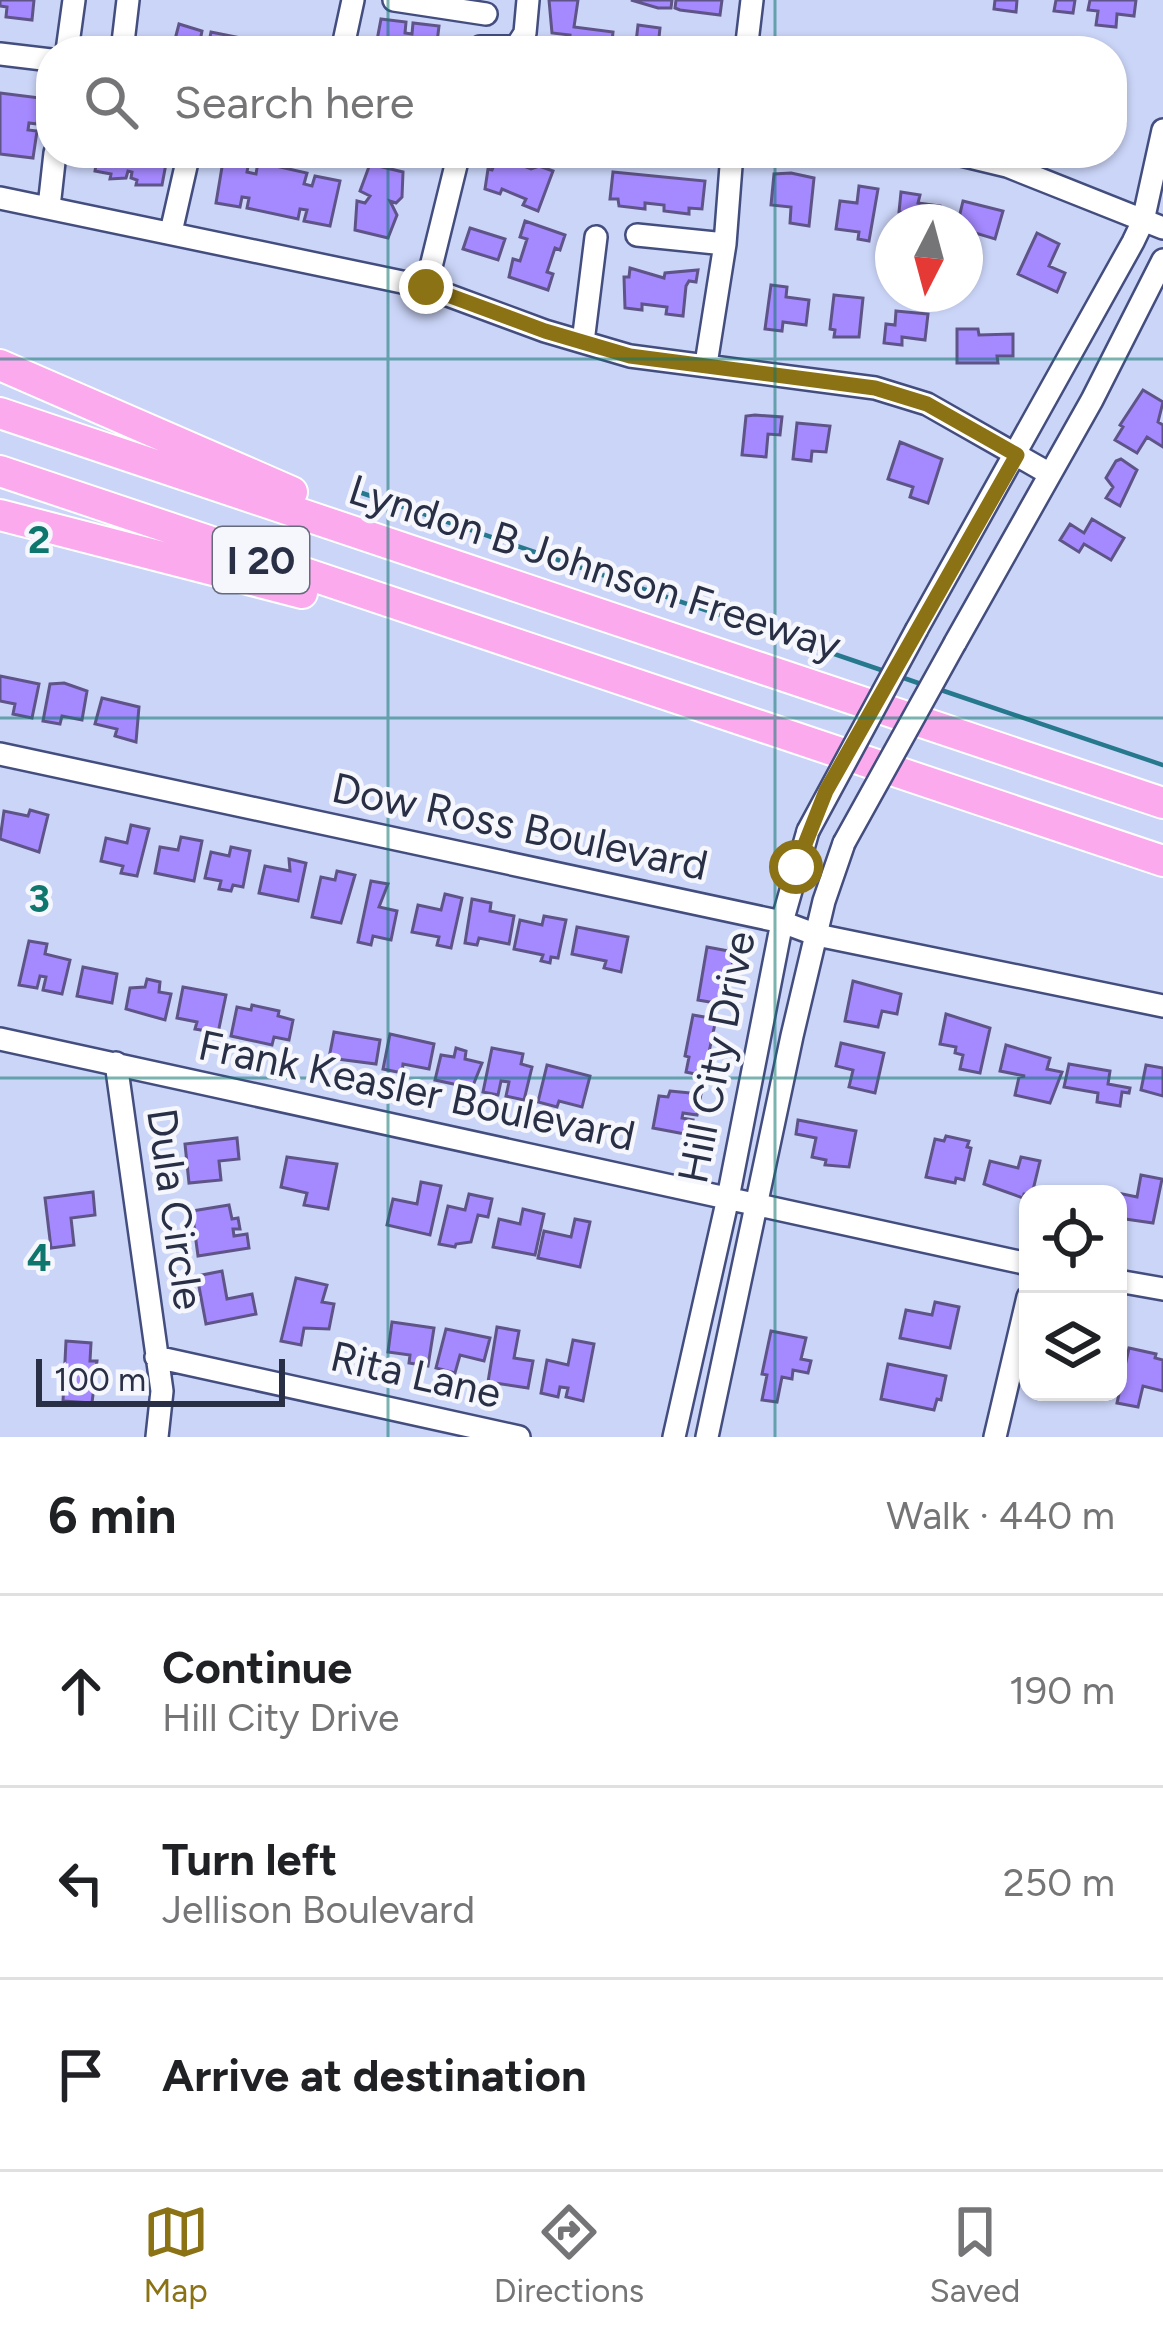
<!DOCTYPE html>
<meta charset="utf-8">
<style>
body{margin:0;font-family:Figtree,sans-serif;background:#f2f2f2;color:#202124}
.controls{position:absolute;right:36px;bottom:36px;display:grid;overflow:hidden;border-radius:24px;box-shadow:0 3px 9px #0004}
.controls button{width:108px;height:108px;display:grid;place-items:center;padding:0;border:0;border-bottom:3px solid #e0e0e0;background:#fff;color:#202124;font:60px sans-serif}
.compass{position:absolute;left:875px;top:204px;width:108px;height:108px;border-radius:50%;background:#fff;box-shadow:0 3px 9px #0004;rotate:186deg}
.scale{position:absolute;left:36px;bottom:30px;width:249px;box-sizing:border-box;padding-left:12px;border:6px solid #292f45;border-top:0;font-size:33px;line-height:42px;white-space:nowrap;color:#292f45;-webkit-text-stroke:9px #f5f7fd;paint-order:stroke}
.stop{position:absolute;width:36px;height:36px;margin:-27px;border:9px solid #8b7215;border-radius:50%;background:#fff}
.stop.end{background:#8b7215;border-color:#fff;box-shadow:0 3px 12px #0008}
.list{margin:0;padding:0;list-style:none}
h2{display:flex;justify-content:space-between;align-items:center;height:156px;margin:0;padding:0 48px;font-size:51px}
h2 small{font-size:39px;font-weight:400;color:#757577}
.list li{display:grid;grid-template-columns:78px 1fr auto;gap:36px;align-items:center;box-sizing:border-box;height:192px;padding:0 48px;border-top:3px solid #e0e0e0}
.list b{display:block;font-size:45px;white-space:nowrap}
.list p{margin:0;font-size:39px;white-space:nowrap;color:#757577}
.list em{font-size:39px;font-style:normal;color:#757577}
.icon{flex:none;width:66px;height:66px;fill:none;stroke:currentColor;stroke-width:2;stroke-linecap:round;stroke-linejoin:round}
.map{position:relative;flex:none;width:1163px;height:1437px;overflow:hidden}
.search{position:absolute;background:#fff;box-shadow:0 3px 9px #0004;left:36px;right:36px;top:36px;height:132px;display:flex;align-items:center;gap:30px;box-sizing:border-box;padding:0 42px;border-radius:48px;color:#757577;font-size:45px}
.sheet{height:732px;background:#fff}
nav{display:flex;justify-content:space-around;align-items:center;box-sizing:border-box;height:168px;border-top:3px solid #e0e0e0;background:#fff;font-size:33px;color:#757577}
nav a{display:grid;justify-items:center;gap:6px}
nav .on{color:#8b7215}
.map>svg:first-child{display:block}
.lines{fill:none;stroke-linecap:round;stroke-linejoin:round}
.stream{stroke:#26788d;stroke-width:4.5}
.building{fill:#a589ff;stroke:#5f5488;stroke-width:3}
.minor-casing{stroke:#434e7f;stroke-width:26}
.highway-casing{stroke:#fff;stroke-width:34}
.minor{stroke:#fff;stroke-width:21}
.highway{stroke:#faaaed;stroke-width:30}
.minor-bridge-casing{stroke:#434e7f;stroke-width:26;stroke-linecap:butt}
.minor-bridge{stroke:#fff;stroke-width:21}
.route{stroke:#8b7215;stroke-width:15}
.grid{fill:none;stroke:#0f766e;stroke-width:3;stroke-opacity:0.55}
.labels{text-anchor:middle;stroke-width:9;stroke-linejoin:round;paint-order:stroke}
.shield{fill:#f5f7fd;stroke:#666b7c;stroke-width:3}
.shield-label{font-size:39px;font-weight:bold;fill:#292f45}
.street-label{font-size:42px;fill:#292f45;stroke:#f5f7fd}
.grid-label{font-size:39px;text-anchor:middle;font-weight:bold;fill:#0f766e;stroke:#f5f7fd;stroke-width:9;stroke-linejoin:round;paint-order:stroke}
</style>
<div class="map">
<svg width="1163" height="1437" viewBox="0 0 1163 1437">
<rect width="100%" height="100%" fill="#cbd5f8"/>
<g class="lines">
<path class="stream" d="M359,492l528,180
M898,676l23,8
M938,689l225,76"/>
</g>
<path class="building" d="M0,0h34l-2,20 -26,-3 1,-10 -7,-1z
M549,0h29l-4,27 39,5 -2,19 -42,-3 1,-13 -18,-2z
M631,0h41l-1,8h-13z
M676,0h46l-2,15 -40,-5 -5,-2z
M995,0h22l-1,12 -22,-3z
M1056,0h19l-2,13 -19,-2z
M1090,0h46l-2,16 -17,-2 -1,13 -20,-2 2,-14 -10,-1z
M381,19l25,3 -1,11 7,1 1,-11 26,3 -3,25h-61z
M179,24l23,7 -2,10 9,1 2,-10 50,10 -2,9h-87z
M638,25l22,3 -2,19 6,4h-29z
M0,93l40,5 -3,26 -8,-1 -1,7 9,1 -4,27 -33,-4z
M1112,105l7,3 -5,11 11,5 -12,28z
M98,153h70l-6,32h-26l1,-5 -6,-2 1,-6 -4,-1 -2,7 -16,1 1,-5 -16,-3z
M499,153l16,4 -2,5 18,7 8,-3 14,5 -15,40 -15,-6 3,-6 -24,-10 -2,5 -15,-5 3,-20 4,1z
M224,155l25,6 -2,11 9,2 2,-12 49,11 -3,11 8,2 3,-10 25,5 -10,45 -26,-5 3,-11 -7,-1 -2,10 -51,-11 2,-10 -7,-1 -2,10 -24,-4z
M370,164l33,8 -1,25 -6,6 -6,-2 7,14 -9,23 -33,-8 2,-29 8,2 5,-7 -10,-5z
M613,172l92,9 -3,28 -13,-1v6l-25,-3v-6l-19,-2v6l-26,-3 -1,-7h-8z
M791,173l23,5 -5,48 -19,-3 1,-16 -20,-2 3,-31z
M859,186l19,3 -9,52 -11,-2 1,-7 -23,-3 4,-28 17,2z
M901,192l19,3 -2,8 22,3 -2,16h-33l1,-9 -7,-1z
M963,201l40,10 -8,28 -30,-9v-8h-7z
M525,221l40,14 -5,15 -5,-2 -8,24 6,2 -5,16 -39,-13 4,-18 7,2 7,-22 -7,-2z
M470,228l35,11 -7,21 -35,-11z
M1037,233l22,11 -10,22 16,7 -8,19 -39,-18z
M630,268l34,10 1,-5 33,-3 -2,12 -7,-1 -3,5 -3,30 -17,-2 1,-7 -25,-3v6l-17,-2 -1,-31h5z
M771,285l16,2 -1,10 23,3 -3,25 -23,-3 -1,9 -17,-2z
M834,295l29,3 -4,39h-25l1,-7 -5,-1z
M896,311l32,3 -3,26 -23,-3v8l-18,-2 2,-19 9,1z
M957,329h21l1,6 34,-1v22h-16l1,7h-41z
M1143,390l20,12 -5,20 5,3v22l-16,-10 -10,16 -22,-13 8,-13 -3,-2z
M755,415l27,2 -2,18 -12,-1 -2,23 -24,-2 4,-39z
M797,423l33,3 -4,26 -14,-1 -1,10 -18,-2z
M900,442l42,17 -14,44 -18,-6 3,-10 -25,-8z
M1121,459l16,11 -17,36 -14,-8 7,-11 -7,-9 10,-17z
M1092,519l32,19 -13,22 -27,-16 -5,8 -19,-12 10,-16 14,9z
M0,676l39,8 -7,34 -19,-4 2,-10 -15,-3z
M64,683l23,8 -5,29 -20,-4 -2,8 -17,-3 7,-37z
M102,698l37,9 -3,35 -21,-6 2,-7 -22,-5z
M30,810l18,5 -9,37 -39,-13 4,-28 24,5z
M131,825l18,4 -12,47 -16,-3 2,-7 -22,-5 5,-23 21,5z
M181,837l21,4 -8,40 -39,-8 5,-26 18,3z
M231,847l19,4 -7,36 -10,-2 -2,6 -12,-2 2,-8 -16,-3 6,-26 18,4z
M289,859l17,4 -8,38 -39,-8 6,-27 25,5z
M337,871l18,4 -14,48 -29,-6 9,-40 14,3z
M371,881l17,3 -9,23 18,4 -6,29 -18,-4 -2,9 -13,-3z
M445,894l17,4 -11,50 -14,-3 2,-8 -27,-5 6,-27 23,5z
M472,899l19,4 -1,8 24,5 -5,28 -30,-6 -2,7 -12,-2z
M544,916l22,4 -8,38 -7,-1 -1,6 -9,-2 2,-6 -29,-6 6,-29 22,5z
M577,927l51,10 -7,35 -17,-4 2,-7 -34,-7z
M29,941l18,3 -2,10 25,6 -8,34 -19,-4 3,-13 -6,-1 -3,12 -18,-3z
M707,947l27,5 -7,53 -29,-5z
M83,967l34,7 -5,29 -35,-7z
M147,979l13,3 -1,10 12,2 -6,26 -39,-11 4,-21 15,-1z
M853,981l48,13 -4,20 -15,-3 -4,16 -33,-6z
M183,987l43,8 -8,38 -23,-4 2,-7 -20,-4z
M252,1005l27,6 -1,5 15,4 -4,20 -15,-3 -2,8 -41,-9 6,-29 14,3z
M946,1014l44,14 -10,45 -20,-4 3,-14 -8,-2 1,-6 -16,-3z
M693,1015l23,4 -12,57 -18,-4 3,-15 -4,-1z
M334,1032l46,8 -4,24 -47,-6z
M390,1034l44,10 -5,25 -26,-5 -1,9 -19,-4z
M841,1043l43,10 -9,40 -26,-6 4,-17 -17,-4z
M1006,1045l44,13 -3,11 15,3 -12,31 -35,-8 4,-18 6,-1 -25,-5z
M456,1048l10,3 -1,8 17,4 -10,25 -37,-8 6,-25 13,2z
M492,1048l31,6 -2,10 11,3 -8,33 -18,-4 3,-14 -8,-1 -3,14 -15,-3z
M1069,1064l41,7 -2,13 22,4 -1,5 -7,-1 -2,14 -23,-4 1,-9 -34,-6z
M547,1065l43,11 -8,31 -23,-6 -2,6 -19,-5z
M1146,1065l17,3v28l-22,-6z
M670,1091l31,3 -4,21 -14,-2 -1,5 11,2 -3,15 -37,-7 6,-32 9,1z
M798,1120l58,11 -7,36 -24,-2 1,-5 -14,-3 4,-19 -20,-4z
M946,1136l23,5 -2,6 4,1 -7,32 -8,-2 -1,5 -29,-6 9,-38 9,2z
M237,1138l2,21 -20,2 2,19 -32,3 -4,-39z
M287,1157l50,7 -9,45 -24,-4 3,-12 -26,-6z
M1021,1157l19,4 -8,33h-8l-1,4 -39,-14 6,-23 28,7z
M1141,1175l21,4 -9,44 -35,-5v-25l19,4z
M421,1182l20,4 -11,49 -43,-10 6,-26 24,5z
M93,1192l2,23 -24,3 3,27 -23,3 -6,-50z
M469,1194l23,5 -4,18 -10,-2 -7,27 -15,2 -1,3 -16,-3 9,-38 17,4z
M229,1205l3,14 6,-1 2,11h-7l1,7 13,-2 2,14 -51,8 -6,-45z
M523,1209l21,5 -9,41 -42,-8 6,-28 21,5z
M575,1219l15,3 -10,45 -42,-9 6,-27 27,6z
M222,1271l5,28 25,-5 4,20 -50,10 -9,-48z
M296,1278l31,7 -5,17 12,2 -5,25 -25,-1 -3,17 -20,-4z
M935,1302l24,5 -9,41 -50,-10 6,-28 26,5z
M392,1322l42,6 -6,38 -19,-3 1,-8 -22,-3z
M497,1327l22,4 -5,27 19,3 -5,27 -40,-6z
M446,1329l44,9 -6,23 -24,-6 -5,18 -19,-5z
M771,1331l35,7 -5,21 10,2 -3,12 -15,-3 -1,9 -10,-2 -5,25 -15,-2 5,-25 -5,-1z
M573,1340l21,4 -11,57 -17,-4 2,-9 -8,-1 -2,10 -17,-4 6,-33 21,5z
M66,1341l25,2 -1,18h7l-5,42 -29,-2z
M1129,1348l27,6 -1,4 8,2v31l-20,-5 -5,21 -21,-4z
M888,1364l58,12 -5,24 -4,-1 -3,11 -53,-11z"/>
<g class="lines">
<g class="minor-casing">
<path id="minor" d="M394,0l92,14
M480,47h36l9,-14 3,-33
M67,51l7,-51
M122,51l6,-51
M342,51l11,-51
M678,51h19
M746,51l6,-51
M0,54l51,6
M953,153l54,13 156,62
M0,198l426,89 119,44 85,25 245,32 52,16 123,70
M49,207l6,-54
M171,232l18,-79
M637,235l88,9
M426,287l33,-134
M583,342l13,-105
M706,364l19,-120 7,-91
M917,629l216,-387 10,-21 20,-91
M955,643l137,-243 71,-140
M0,754l782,168 35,13 346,71
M0,1039l1028,225
M116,1063l46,328 -5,46
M1118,1281l45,8
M156,1357l363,80
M674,1437l54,-239 54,-276 26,-91
M707,1437l85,-401 32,-135 20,-58
M995,1437l33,-140"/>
</g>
<g class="highway-casing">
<path id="highway" d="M0,365l292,127
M0,413l1163,390
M0,471l1163,390
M0,515l302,78"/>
</g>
<use href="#minor" class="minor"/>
<use href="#highway" class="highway"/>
<g class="minor-bridge-casing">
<path id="minor-bridge" d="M808,831l109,-202
M844,843l111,-200"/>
</g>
<use href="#minor-bridge" class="minor-bridge"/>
</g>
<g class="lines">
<path class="route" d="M426,287l119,44 85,25 245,32 52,16 90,51 -191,336 -30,76"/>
</g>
<path class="grid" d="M388,0v51M775,0v51M388,153v1284M775,153v1284M0,359h1163M0,718h1163M0,1078h1163"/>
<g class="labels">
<rect class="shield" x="213" y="527" width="96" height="66" rx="9"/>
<g class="shield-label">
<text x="261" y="574">I 20</text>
</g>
<g class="street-label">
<text transform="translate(595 567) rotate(18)" y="15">Lyndon B Johnson Freeway</text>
<text transform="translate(520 826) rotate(12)" y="15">Dow Ross Boulevard</text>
<text transform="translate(716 1057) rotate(-79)" y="15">Hill City Drive</text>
<text transform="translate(417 1090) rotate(12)" y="15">Frank Keasler Boulevard</text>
<text transform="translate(176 1209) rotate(82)" y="15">Dula Circle</text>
<text transform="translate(416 1374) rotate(13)" y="15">Rita Lane</text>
</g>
</g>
<g class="grid-label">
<text x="39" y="553">2</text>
<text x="39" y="912">3</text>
<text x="39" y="1271">4</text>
</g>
</svg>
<div class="controls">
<button><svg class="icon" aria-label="locate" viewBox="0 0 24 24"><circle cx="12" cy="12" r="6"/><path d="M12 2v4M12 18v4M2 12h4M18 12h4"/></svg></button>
<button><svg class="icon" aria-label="layers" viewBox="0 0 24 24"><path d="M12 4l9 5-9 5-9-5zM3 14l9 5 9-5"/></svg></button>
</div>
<svg class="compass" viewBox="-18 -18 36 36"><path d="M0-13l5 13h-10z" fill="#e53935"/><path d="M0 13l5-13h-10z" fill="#757577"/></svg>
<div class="scale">100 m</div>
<div class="stop" style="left:796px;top:867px"></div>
<div class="stop end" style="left:426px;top:287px"></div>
<div class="search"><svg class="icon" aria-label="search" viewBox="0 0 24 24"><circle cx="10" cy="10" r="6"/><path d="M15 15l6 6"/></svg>Search here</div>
</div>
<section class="sheet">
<h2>6 min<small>Walk · 440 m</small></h2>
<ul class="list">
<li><svg class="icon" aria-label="ahead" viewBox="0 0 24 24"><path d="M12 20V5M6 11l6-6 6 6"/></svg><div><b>Continue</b><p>Hill City Drive</p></div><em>190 m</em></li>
<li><svg class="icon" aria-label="left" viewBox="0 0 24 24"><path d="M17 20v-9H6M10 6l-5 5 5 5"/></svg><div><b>Turn left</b><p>Jellison Boulevard</p></div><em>250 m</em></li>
<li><svg class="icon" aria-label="arrive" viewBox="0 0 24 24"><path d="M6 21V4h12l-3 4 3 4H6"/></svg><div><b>Arrive at destination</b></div></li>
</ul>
</section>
<nav>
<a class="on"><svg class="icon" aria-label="map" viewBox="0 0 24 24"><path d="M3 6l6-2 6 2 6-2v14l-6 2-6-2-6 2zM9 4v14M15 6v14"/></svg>Map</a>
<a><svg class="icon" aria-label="directions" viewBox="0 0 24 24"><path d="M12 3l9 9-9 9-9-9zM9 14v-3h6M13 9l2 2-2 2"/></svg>Directions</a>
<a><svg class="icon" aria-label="saved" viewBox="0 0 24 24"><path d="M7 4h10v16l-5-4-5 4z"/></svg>Saved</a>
</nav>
